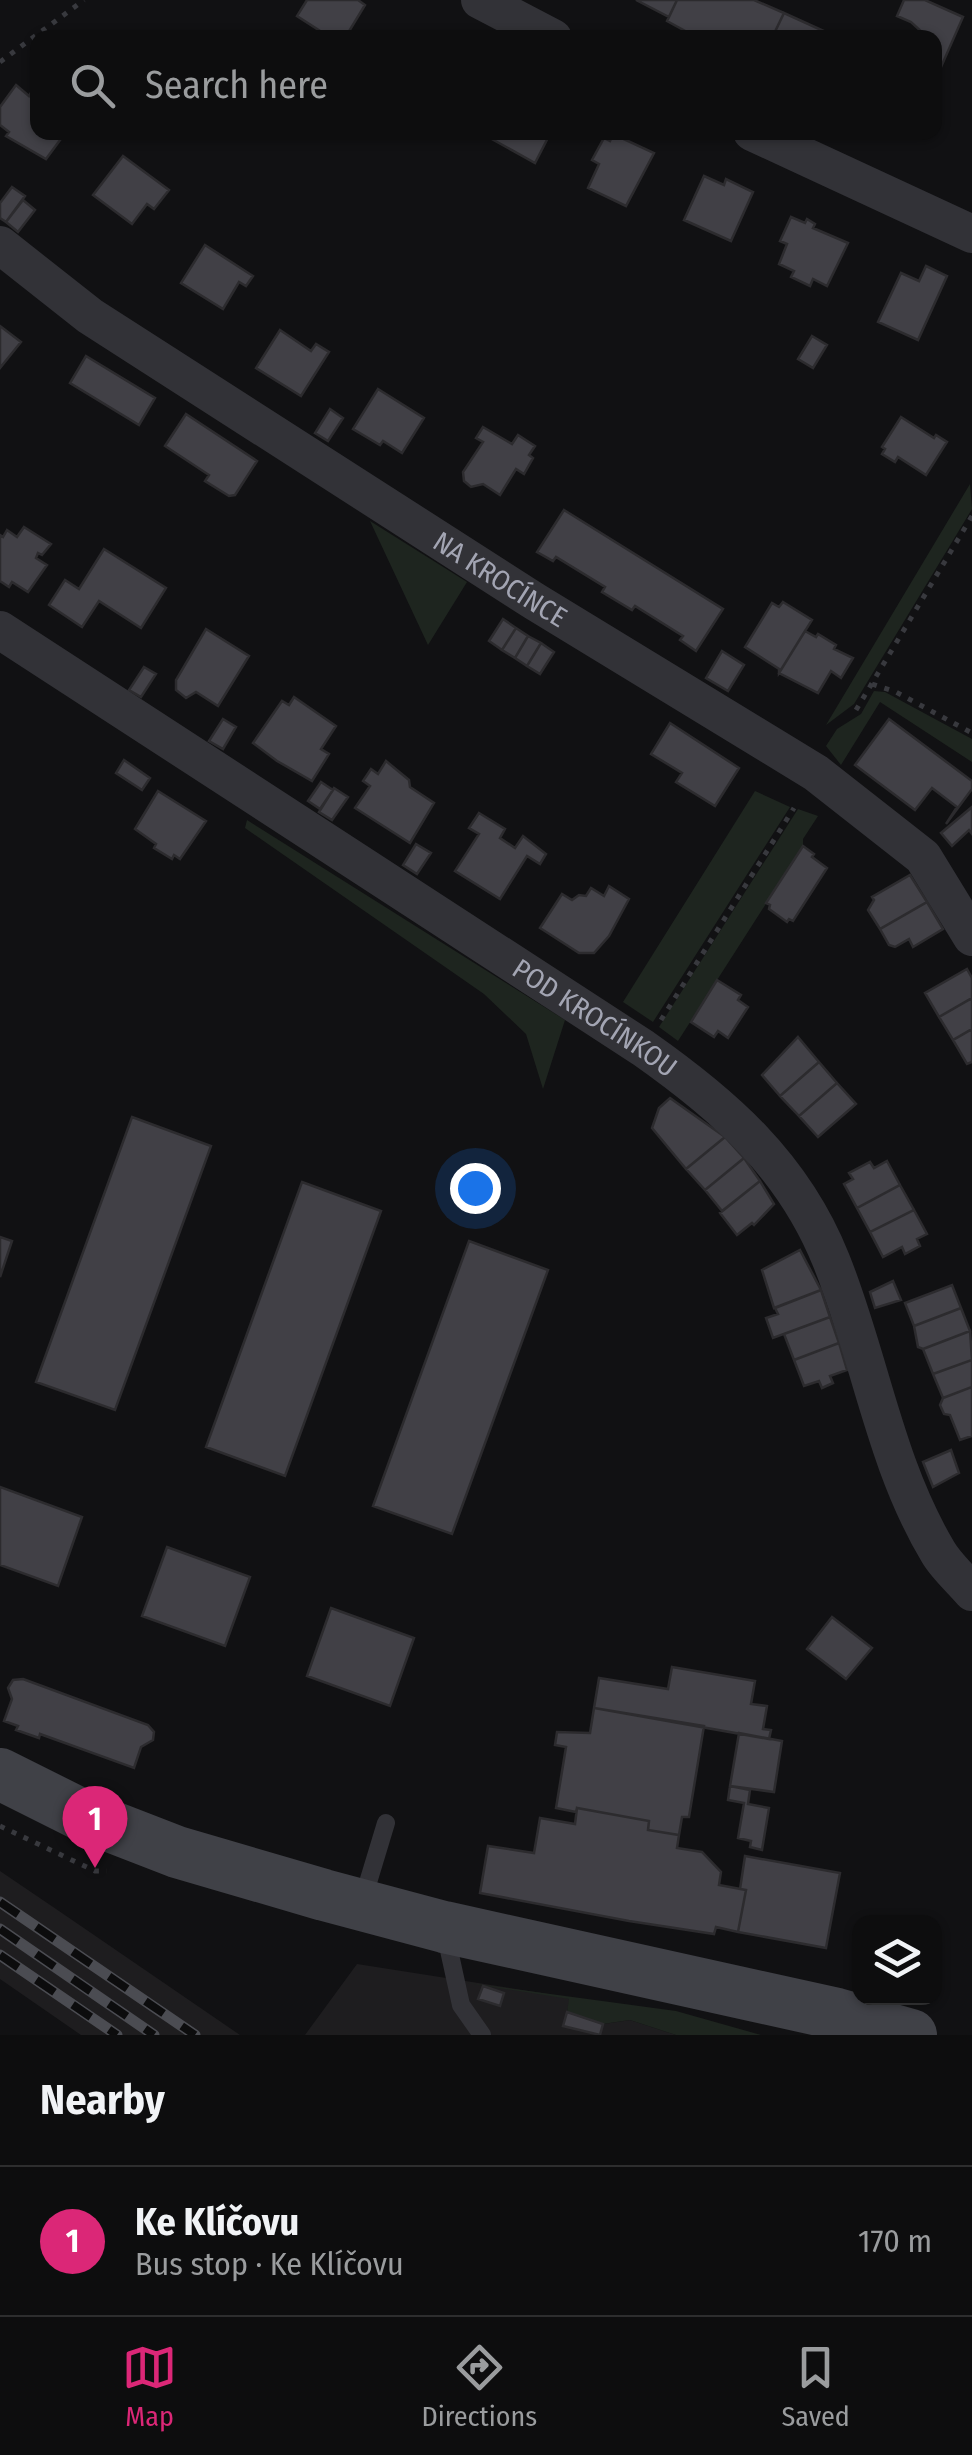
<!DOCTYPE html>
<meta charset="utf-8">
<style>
body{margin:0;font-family:"Fira Sans Condensed",sans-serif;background:#1b1b1c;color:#f1f3f6}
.controls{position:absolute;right:30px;bottom:30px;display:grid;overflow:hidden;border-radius:20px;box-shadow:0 2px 8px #0004}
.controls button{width:90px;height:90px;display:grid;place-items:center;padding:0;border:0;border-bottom:2px solid #2d2d2e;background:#0d0d0e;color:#f1f3f6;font:50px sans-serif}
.you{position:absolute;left:475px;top:1188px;width:35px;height:35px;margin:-25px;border:8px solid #fff;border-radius:50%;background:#1a73e8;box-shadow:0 0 0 15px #1a73e833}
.badge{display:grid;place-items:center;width:65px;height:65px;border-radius:50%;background:#db2777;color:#fff;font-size:32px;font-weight:700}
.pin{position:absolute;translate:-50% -82px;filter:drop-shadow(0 2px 5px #0008)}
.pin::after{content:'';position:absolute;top:52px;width:35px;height:30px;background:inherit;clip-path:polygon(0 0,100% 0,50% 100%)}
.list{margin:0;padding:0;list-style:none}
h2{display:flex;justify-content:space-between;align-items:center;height:130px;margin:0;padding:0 40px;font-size:42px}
h2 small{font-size:32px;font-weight:400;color:#9a9c9e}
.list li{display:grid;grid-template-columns:65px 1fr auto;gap:30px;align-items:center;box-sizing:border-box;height:150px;padding:0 40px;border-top:2px solid #2d2d2e}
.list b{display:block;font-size:38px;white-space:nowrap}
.list p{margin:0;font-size:32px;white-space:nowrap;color:#9a9c9e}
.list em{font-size:32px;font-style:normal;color:#9a9c9e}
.icon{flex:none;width:55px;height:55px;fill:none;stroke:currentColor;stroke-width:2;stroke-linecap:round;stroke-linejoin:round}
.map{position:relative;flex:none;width:972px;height:2035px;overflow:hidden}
.search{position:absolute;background:#0d0d0e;box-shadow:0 2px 8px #0004;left:30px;right:30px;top:30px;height:110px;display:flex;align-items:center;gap:25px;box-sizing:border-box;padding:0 35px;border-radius:20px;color:#9a9c9e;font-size:38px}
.sheet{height:280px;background:#0d0d0e}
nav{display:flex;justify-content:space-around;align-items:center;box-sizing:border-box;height:140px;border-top:2px solid #2d2d2e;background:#0d0d0e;font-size:28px;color:#9a9c9e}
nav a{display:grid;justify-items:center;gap:5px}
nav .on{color:#db2777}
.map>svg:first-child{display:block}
.built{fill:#1e1d1f}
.green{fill:#1e251f}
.building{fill:#414046;stroke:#2c2b2e;stroke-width:2.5}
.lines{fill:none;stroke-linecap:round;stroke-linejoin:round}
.path{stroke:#38393e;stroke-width:5;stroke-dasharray:5 8;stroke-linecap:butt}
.lane{stroke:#323237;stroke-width:18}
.street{stroke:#323237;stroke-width:38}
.secondary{stroke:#404147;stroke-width:52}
.rail-casing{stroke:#4b4c52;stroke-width:11}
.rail{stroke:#0c0c0d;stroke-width:8;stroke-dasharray:22;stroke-linecap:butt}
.labels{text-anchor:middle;stroke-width:10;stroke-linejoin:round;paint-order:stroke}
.street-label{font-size:28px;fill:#a3a5b3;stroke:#0c0c0d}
</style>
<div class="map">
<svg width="972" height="2035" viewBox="0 0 972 2035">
<rect width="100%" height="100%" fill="#111113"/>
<path class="built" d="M0,1871l59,40 181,124h-159l-81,-56z
M357,1964l191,30 22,5 -3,13 36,12 27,-4 46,15h-371z"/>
<path class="green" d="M970,484l2,25 -118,195 -28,21z
M370,521l97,61 -39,63z
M874,691l11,1 87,47v23l-92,-60 -39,63 -15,-19 11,-17 24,-15z
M755,791l35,16 -137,215 -30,-20z
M798,809l20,7 -15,23v7l-125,195 -19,-14z
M247,820l318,200 -22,69 -17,-55 -42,-40 -239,-166z
M462,1982l214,29 85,24h-85l-46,-15 -27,4 -36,-12 2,-13z"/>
<path class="building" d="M307,0h51l7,5 -20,33h-14l-34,-22z
M636,0h41l-8,17z
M677,0h77l30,13 -12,25h-74l-31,-17z
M904,0h21l38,17 -29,66v-45h-13l2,-5 -12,-11 -14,-6z
M784,13l55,25h-67z
M16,85l13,11 3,-5 6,4v37h28l-20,27 -40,-23 3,-4 -9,-7v-18z
M551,132l-16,31 -54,-30 1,-1z
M613,134l41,19 -28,53 -38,-18 11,-24 -7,-4 12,-22 6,3z
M123,156l46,34 -15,19 -7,-5 -15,20 -39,-29z
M704,176l20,9 2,-6 27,13 -22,49 -47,-21z
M12,187l13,9 -19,26 -6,-4v-15z
M23,200l12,10 -17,22 -12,-10z
M791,217l14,6 2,-4 8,5 -2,4 35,15 -21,43 -14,-7 -3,7 -19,-9 3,-6 -15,-7 8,-20 -7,-3z
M205,245l48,31 -7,10 -7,-4 -16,27 -42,-26z
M926,266l21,10 -29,64 -40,-18 23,-49 18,8z
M0,326l21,16 -21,26z
M280,330l31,21 5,-7 13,8 -28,44 -45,-28z
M812,336l15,9 -14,23 -15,-9z
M86,356l69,42 -16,27 -69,-42z
M378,389l46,29 -22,35 -19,-12 -3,4 -27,-16z
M330,409l13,9 -15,23 -13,-8z
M186,414l71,47 -22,34 -6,1 -24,-15 4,-6 -44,-29z
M901,417l33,21 2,-3 11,7 -21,33 -28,-18 -3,5 -13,-8 3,-5 -3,-2z
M483,427l29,17 6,-9 17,11 -6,9 4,3 -9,16 -8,-5 -16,26 -17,-11 -12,3 -7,-6 -1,-9 20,-30 -7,-4z
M564,510l159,99 -27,42 -16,-11 3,-4 -48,-30 -3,4 -30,-18 3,-5 -49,-30 -3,4 -16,-9z
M24,527l27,17 -9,11 -4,-2 -2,5 11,7 -19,27 -16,-10 -3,5 -9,-6v-46l3,2 4,-7 10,7z
M104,549l62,39 -25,40 -42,-27 -17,26 -33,-22 16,-25 14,9z
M783,602l29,18 -33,53v-4l-34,-22 27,-44 7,4z
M503,619l13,9 -14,22 -13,-9z
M516,628l12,8 -13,22 -13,-8z
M206,629l43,27 -31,50 -22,-14 -10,6 -10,-8v-10z
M805,631l11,6 2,-3 18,11 -2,4 19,9 -12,20 -10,-7 -13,22 -39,-20z
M528,636l13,7 -14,23 -12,-8z
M541,643l13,9 -14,22 -13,-8z
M722,651l22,14 -16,26 -22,-13z
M144,667l12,7 -15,23 -12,-7z
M294,697l42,29 -15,23 8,5 -17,27 -35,-20 -24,-18 29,-42 7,4z
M223,719l13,8 -13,22 -14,-8z
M889,719l83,62v8l-26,35 11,-17 -25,-19 -17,22 -60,-45z
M670,723l69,45 -24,38 -39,-24 6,-9 -31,-19z
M124,760l26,18 -8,12 -26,-17z
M386,761l23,19 1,7 24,16 -24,40 -55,-35 15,-22 -7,-5 8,-12 7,5z
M321,782l12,8 -13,19 -12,-8z
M334,788l14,9 -16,23 -13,-8z
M158,791l48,30 -26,38 -6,-4 -2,4 -18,-11 2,-4 -21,-15z
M972,807v27l-3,-4 -17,16 -11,-13z
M479,813l26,16 -5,9 15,10 8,-12 23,18 -6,10 -13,-8 -27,43 -45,-28 24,-37 -10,-6z
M416,844l15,9 -14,21 -14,-9z
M803,846l11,8 -2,3 15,11 -34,53 -4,-2 -2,3 -18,-13 1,-4 -4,-2z
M910,875l17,27 -47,27 -12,-19 6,-10 -2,-3z
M609,886l20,13 -20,37 -15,17h-15l-39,-25 22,-34 10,6 7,-5 7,1 5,-8 13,8z
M927,902l16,27 -30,18 -4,-8 -14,8 -6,-2 -9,-16z
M967,969l5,9v20l-33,19 -14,-24z
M717,980l24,15 -3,5 10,7 -20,31 -10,-7 -4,6 -23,-15z
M972,998v31l-19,11 -14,-23z
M972,1029v33l-5,2 -14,-24z
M798,1037l21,25 -39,34 -18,-21z
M819,1062l18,21 -38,33 -19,-20z
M837,1083l19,21 -38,33 -19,-21z
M670,1098l55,39 -39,32 -34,-41 7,-20z
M132,1117l79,29 -96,264 -79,-28z
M725,1137l19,21 -39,32 -19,-21z
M744,1158l16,23 -38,30 -17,-21z
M887,1161l13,24 -43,23 -13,-24 9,-5 -4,-6 21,-11 4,6z
M760,1181l14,23 -20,21 -2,-2 -15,12 -17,-22z
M302,1182l79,29 -96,265 -79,-29z
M900,1185l14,25 -44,22 -13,-24z
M914,1210l13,24 -10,5 3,7 -15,8 -3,-7 -19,10 -13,-25z
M0,1237l12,4 -12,36z
M469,1241l79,29 -96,264 -79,-28z
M800,1250l21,40 -47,18 -12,-38z
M893,1281l8,19 -26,8 -5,-16z
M952,1285l9,23 -47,18 -9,-23z
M821,1290l9,27 -57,21 -7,-20 12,-4 -3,-6z
M961,1308l9,23 -47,18 -5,-2 -4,-21z
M830,1317l9,26 -45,17 -10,-26z
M970,1331l2,29 -39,14 -10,-25z
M839,1343l8,27 -17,6 3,7 -11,5 -3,-7 -15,5 -10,-26z
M972,1360v27l-29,11 -10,-24z
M972,1387v49l-12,4 -10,-25 -6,-1 -4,-9 3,-7z
M951,1450l8,23 -26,14 -10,-25z
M0,1487l82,30 -24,69 -58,-21z
M167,1547l83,30 -25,69 -83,-30z
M331,1608l83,30 -24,68 -83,-30z
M832,1617l40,31 -26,31 -39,-30z
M672,1667l83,14 -4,23 16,2 -4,23 8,1 -2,9 -175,-31 5,-30 69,11z
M23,1679l125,46 6,7 -1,8 -12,7 -7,21 -94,-34 -1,4 -23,-8 2,-4 -14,-5 8,-22 -4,-11 5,-8z
M594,1708l110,18 -15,91h-7l-3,18 -31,-5 1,-9 -72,-13 -1,4 -20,-4 10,-61 -11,-2 2,-13 33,1z
M739,1733l43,8 -8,51 -44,-6z
M730,1786l20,4 -2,14 21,4 -7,42 -12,-3 1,-6 -13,-3 6,-35 -16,-3z
M577,1808l72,13 -1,9 31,5 -2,13 25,4 19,20 -2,13 27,5 -8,42 -22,-5 -2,7 -85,-13 -149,-28 8,-47 46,7 6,-35 35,6z
M745,1856l95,17 -14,75 -88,-16 8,-42 -6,-1z
M483,1986l21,7 -4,13 -22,-7z
M567,2012l36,12 -3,11 -37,-9z"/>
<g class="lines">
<path class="path" d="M0,62l84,-62
M872,684l24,8 76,41
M856,710l116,-194
M661,1020l133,-212
M0,1826l95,45h12"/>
<path class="lane" d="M363,1899l23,-76
M445,1932l16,73 21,30"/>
<g class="street">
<path d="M480,0l73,38"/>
<path d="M752,132l220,102"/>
<path id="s1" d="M0,245l90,71 444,285 282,172 107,84 49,80"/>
<path id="s2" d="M0,630l643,418c81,57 150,117 188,212 39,96 53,202 107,292 8,14 23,27 34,40"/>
</g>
<path class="secondary" d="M0,1774l84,42 93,36 147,43 120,32 393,87 74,21"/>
<g class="rail-casing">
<path id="rail" d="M0,1902l195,133
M0,1929l154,106
M0,1955l117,80"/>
</g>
<use href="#rail" class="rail"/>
</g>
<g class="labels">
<g class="street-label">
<text dy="10" stroke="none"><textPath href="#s1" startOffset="602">NA KROCÍNCE</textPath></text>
<text dy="10" stroke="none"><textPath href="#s2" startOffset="710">POD KROCÍNKOU</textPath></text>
</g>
</g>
</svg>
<div class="controls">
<button><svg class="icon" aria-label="layers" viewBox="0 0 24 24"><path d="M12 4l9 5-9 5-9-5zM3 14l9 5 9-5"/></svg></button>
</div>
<div class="you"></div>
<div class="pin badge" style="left:95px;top:1868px">1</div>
<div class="search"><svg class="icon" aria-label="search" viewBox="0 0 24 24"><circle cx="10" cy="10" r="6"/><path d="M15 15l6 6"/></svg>Search here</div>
</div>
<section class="sheet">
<h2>Nearby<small></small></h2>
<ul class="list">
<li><span class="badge">1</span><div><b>Ke Klíčovu</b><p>Bus stop · Ke Klíčovu</p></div><em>170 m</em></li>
</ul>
</section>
<nav>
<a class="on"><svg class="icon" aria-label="map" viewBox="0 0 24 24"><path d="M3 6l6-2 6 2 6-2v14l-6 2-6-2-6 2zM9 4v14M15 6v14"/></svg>Map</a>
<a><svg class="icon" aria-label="directions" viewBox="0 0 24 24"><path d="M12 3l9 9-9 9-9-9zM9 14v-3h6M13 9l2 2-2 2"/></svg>Directions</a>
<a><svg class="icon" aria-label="saved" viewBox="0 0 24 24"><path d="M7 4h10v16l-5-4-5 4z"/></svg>Saved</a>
</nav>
